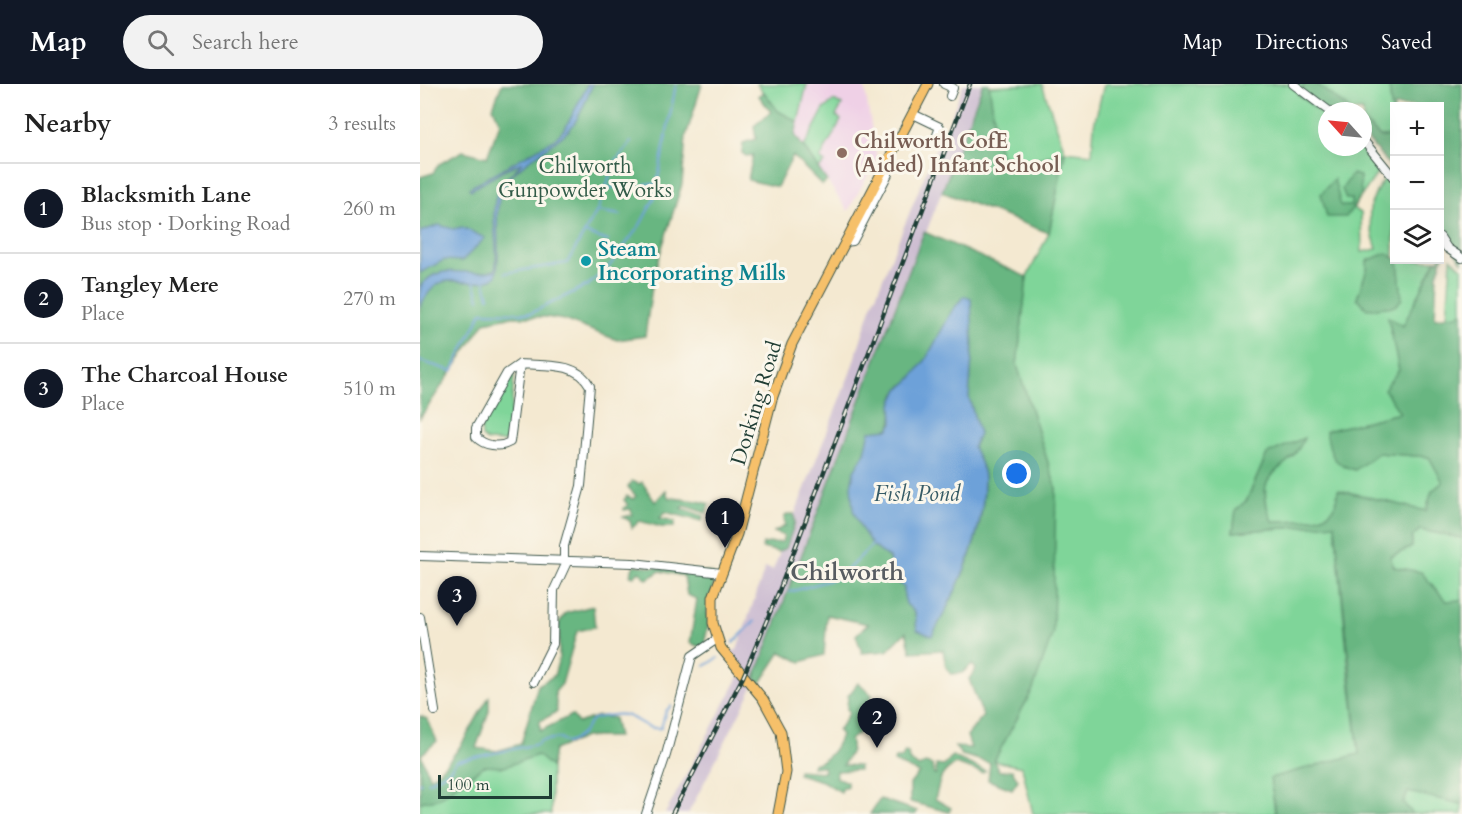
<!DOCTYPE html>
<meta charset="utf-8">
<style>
body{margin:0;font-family:Cardo,serif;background:#f2f2f2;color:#222}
.controls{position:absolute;right:18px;top:18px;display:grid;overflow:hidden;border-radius:0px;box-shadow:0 6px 24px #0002}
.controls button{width:54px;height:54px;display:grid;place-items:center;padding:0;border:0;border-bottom:2px solid #e0e0e0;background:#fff;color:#222;font:30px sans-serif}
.compass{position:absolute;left:898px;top:18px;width:54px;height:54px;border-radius:50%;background:#fff;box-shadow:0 6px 24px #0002;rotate:297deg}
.scale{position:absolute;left:18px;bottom:15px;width:114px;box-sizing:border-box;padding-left:6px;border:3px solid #1f3d34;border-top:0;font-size:16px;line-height:21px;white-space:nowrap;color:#1f3d34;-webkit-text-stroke:4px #fbf7ec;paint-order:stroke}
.you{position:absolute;left:597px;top:390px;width:21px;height:21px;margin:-15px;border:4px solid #fff;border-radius:50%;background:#1a73e8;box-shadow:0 0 0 9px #1a73e833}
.badge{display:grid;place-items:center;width:39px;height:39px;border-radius:50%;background:#111827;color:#fff;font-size:20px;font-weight:700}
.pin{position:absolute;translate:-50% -50px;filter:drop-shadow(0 2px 3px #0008)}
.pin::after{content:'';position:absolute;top:32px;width:21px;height:18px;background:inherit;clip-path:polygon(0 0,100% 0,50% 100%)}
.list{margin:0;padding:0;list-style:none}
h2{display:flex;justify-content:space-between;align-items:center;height:78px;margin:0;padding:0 24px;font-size:26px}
h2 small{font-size:20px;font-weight:400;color:#767676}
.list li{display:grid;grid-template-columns:39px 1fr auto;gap:18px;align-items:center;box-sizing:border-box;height:90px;padding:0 24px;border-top:2px solid #e0e0e0}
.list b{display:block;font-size:22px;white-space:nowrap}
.list p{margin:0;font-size:20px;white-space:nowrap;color:#767676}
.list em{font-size:20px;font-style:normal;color:#767676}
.icon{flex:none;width:33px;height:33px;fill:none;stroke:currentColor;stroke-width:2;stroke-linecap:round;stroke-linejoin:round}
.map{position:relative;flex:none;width:1042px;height:730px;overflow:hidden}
header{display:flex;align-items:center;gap:36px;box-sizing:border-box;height:84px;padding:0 30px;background:#111827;color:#fff}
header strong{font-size:28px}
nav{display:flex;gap:33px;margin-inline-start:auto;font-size:21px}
.search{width:420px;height:54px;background:#f2f2f2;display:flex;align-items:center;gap:15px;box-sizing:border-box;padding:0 21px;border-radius:33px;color:#767676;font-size:22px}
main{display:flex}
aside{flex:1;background:#fff}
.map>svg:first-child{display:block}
.built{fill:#efd0e6}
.industrial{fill:#cdbed2}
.green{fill:#7fd599;stroke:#4f8966;stroke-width:1.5}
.forest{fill:#67b681;stroke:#437a5a;stroke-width:1.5;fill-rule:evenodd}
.water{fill:#6da1d9;stroke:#466f86;stroke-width:1.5}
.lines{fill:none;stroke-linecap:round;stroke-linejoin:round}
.stream{stroke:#6da1d9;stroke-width:2}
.minor-casing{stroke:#3f574c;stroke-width:10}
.major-casing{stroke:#3f574c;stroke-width:11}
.minor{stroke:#fff;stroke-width:8}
.major{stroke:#f6c06b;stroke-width:9}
.rail-casing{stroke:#1f3d34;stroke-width:4.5}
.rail{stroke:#fbf7ec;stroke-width:2;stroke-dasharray:7;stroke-linecap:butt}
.education-dot{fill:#8d6e63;stroke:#fbf7ec;stroke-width:2}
.culture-dot{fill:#0f9aa8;stroke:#fbf7ec;stroke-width:2}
.labels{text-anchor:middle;stroke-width:6;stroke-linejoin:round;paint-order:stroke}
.education-label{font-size:21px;font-weight:bold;fill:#785e54;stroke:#fbf7ec;text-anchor:start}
.park-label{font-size:21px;fill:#325b48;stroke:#fbf7ec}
.culture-label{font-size:21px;font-weight:bold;fill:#0d838f;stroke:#fbf7ec;text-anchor:start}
.street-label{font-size:21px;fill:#1f3d34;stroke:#fbf7ec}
.water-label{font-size:22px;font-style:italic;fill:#365b66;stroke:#fbf7ec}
.quarter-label{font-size:24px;font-weight:bold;fill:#585d62;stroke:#fbf7ec}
</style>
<header>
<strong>Map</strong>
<div class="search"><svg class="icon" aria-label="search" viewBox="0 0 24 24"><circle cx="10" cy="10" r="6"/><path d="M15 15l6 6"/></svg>Search here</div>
<nav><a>Map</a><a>Directions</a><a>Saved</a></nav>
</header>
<main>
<aside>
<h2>Nearby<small>3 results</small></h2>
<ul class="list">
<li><span class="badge">1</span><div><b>Blacksmith Lane</b><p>Bus stop · Dorking Road</p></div><em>260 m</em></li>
<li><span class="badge">2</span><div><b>Tangley Mere</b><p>Place</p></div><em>270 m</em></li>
<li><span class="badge">3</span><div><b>The Charcoal House</b><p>Place</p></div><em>510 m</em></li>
</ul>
</aside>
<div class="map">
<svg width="1042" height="730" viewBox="0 0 1042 730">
<rect width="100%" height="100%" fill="#fbf7ec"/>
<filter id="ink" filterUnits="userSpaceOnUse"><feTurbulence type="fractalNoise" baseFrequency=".0167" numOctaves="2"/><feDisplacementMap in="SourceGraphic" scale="12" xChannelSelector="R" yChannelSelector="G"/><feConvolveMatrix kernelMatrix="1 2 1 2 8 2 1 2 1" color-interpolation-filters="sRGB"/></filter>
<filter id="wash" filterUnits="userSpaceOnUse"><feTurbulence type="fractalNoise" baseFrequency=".008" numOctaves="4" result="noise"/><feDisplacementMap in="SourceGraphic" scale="24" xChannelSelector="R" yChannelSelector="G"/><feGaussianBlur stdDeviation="1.35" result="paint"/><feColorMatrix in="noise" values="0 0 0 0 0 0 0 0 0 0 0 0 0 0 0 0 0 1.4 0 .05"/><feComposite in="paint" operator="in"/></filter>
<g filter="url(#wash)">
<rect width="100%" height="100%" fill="#f4e9d1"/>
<path class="built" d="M387,0h57l13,75 -29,52 -53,-76z"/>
<path class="industrial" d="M543,0h20l-234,611 -61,119h-23l75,-139 -12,-23 9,-2 28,-82 8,2 77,-197 21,-65 65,-161 4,1z"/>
<path class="green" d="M337,0h50l-9,38 -20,-11z
M622,0l23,67 27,3 2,-29 10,-41h201l-7,10 29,24v29h36v-3l18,24 -28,40 8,5 1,39 15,-3c-11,-33 -11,-44 9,-73l8,11v73h42l-33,66 -15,-8 11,52 1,43 -74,18 16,35 13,4 23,-17 51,4 14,25 -11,9 -6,20 -87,-21c-2,6 -3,15 -6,19 -9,13 -46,12 -61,12l-5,-13 -2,-23 13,-17 -11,-14 -20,46 -11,10 -3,22 102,-8 13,139 11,91 -88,24 4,36h-242l-11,-47 -28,-6 39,-72 23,-201 -39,-123 10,-88 22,-44 16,-81 -49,12 -17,-11 -10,-67z
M896,0h73l5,52 -14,1 -17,-16v-10h-11z
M414,17l8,4 -6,11 5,4 -21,39 5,4 -7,6 -14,-22 20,-38z
M1031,174l11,10v43l-4,4 -11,2z
M91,291l3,1 -5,61 -6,5 -16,-1 -5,-4 -1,-10z
M1000,446l42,8v62l-16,1 -25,-28 -27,-6 -4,-10 22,-10v-10z
M118,671l13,12v47h-131v-12l17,-3 47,-33h20z
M988,708l54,12v10h-49l-10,-11z"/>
<path class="forest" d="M82,0h200l-16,52 -4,48 -28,89 -9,63 -28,4 -53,-20 -18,-3h-37l-24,5 -65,96v-241l13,-4 6,-9 24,-13 24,6 13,-34 -7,-16z
M563,0h6l10,69 19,13 47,-15 -16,82 -107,-41z
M885,0h11l36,27h-25v7l-29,-24z
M969,0h73v178l-22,-31v-125h-46v29z
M344,8l14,19 20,11 -3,13 32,46 -5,4 -29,-29 -16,31 -29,-7 5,-25 -7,1 -4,-3 1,-10 13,-4 -2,-13 17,-14 -12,-16z
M943,37l17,16 14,-1v35l-31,-37z
M932,90l8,2 1,20 -15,21h-19l-6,-23 13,-15 7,27h10v-7h-5l-4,-10z
M504,148l103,45 -10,88 39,123 -3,144 -20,57 -39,72 5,10 13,-1 6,10 -6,9 -24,-9 2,-17 -28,-8 -7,-8 16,1 -4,-12 16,-20 -14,-37 7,-10 -4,-5 -10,9 -11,1 -5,-7 -3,-17 -32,2 -5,-20 -19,19 -25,2 -6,-18 12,-11 -41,-9 -3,40 -23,7 -20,-10 -21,32 -5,-6zM532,227l21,34 -4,52 10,37 -6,13c4,9 11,21 11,31 2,55 -26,111 -52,157l-15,-6c-1,-4 -1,-11 -2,-15 -5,-12 -12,-11 -11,-27l-10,-8 -5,-21 -17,-13 -18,-74 11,-18 5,-21 19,-3c7,-12 -1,-27 10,-40 2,-4 8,-5 11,-8 19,-19 30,-47 42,-70z
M1021,165l2,8 -6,17 -2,44 23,-3 4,-4v227l-42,-8 -8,7v10l-22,10 4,10 27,5 25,29 16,-1v204l-54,-12 -5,11 10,11h-137l-6,-36 89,-24 -24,-230 -102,8 3,-22 11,-10 20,-46 37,-16c-15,39 -55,27 -32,83 15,0 52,1 61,-12 3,-4 4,-13 5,-19l88,21 6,-20 11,-9 -14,-25 -51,-4 -23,17c-25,-7 -24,-16 -29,-39l74,-18 -16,-24 15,-19 -11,-53 15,9 33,-66h4z
M966,169l12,7 4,39 -7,7 -28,3 -10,-11 10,-29v-8z
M212,397l7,3 3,-2 13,20 11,-12 2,7c8,3 31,2 41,7l-3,9 -21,-7 -4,2 22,8 -1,5 -37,-9 -5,6 15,3 -1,6h-13l-21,-6 -8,7 -2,-7 -7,-4 9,-2 -1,-6 -7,1v-2l4,-3 -4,-5 3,-4 6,3 3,-3 -8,-9z
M368,430h6l1,8 -9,26 -7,4 -17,-4 1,-4 19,-2 2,-6 -10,-4 11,-6 -1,-9z
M214,481l78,8 2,11 -7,30 3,3 -5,23 2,3 -4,5 -13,-5 7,-44 -10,-4 -3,-19 -24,-5 -13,8 -8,-8 -5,5 -4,-1z
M173,522l2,21 -18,4 -15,53 -7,8 2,20 -17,9v10l32,-16 6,8 20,-7 16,2 4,19h-33l-31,13 -3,17 -14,-12 -33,12 -20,-1 -47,33 -17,3v-86l7,3 10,22 -16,14 9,23c32,-24 39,-49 59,-81v14l-13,37 21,3 24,-7 17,-59 16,-9 5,-18v-35l7,-10z
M438,599l14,12 -8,18v15l-14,12c4,10 -2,16 -7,25l16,1v4l-23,1v6l11,5v5h-4l-2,5 -19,-11 -24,-7v-4l26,2 -1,-6 -11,1 1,-3c15,-3 23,-15 28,-29l-3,-4 12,-19 -3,-3 1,-13z
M485,668l3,1 1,7 10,7 6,-4 7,2 2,10h2v-10l8,1 8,-10 33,15 -3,2 -27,-9c-17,10 -15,19 -20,35l16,9 -2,4 -39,-10v-18l9,-11 -25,-11 1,-4h7z
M460,715l37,12 -1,3h-46z"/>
<path class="water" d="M168,0h5c-7,14 -12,33 -23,45 -19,20 -57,36 -68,61 -10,22 0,59 -6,87 -36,17 -52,-17 -76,30v-20c21,-28 47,-8 75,-17 6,-26 -10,-62 7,-86 5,-8 14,-13 19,-21l-13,5 -37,22 -2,-2 86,-49 11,-12z
M19,141l14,4 9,-2 23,11 -23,23 -18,-1 -24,13v-41z
M544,212l7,2 2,47 -4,52 10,37 -6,13c4,9 11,21 11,31 1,55 -26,111 -52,158l-15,-6 -2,-18 -9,-8 -2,-8v-9l-10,-8 -5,-21 -17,-13 -11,-17 -8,-18 -2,-24 3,-15 11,-18 5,-22 19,-2 4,-7 -1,-18 7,-15 11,-9 16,-21 26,-48z"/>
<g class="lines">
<path class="stream" d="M225,100h12
M186,104l7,-23 18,-23
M177,127l24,4
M165,149l23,8
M85,189l62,-10 30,-52 9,-23 33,-3
M64,195l5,18
M54,197l5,18
M0,277l32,10 30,-59 49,1 57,-28 20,-17 32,-43 14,-26 22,-115
M370,508l50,-15 32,-32
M313,559l22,-22
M285,582l13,-8
M8,698l21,-11 7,-10 82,-17 1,-3 21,-3 7,5c14,-6 17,-11 25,-24 9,-2 24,-6 33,-4 14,4 20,15 36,13l5,-17 5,-5
M0,699h1"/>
</g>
</g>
<g filter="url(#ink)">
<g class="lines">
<g class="minor-casing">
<path id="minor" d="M524,0l9,4 -3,8
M873,0l36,27
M493,30l27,13 -3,8
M943,56l31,38
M1020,153l7,11 15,10
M425,158l8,-1 35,-67
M100,280l-10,78c-10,6 -26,4 -34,-5v-9l31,-55 13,-9c24,2 57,-3 70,22l-9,100 -17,60v13
M0,472l213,7 89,10
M0,533l15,94
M114,598l19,-38 1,-54 13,-28
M226,730l20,-59 26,-99 25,-17"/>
</g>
<g class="major-casing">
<path id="major" d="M358,730l8,-42 -5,-40 -18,-33 -42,-51 -8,-25v-26l24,-63 35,-135 20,-55 136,-260"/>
</g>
<use href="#minor" class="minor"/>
<use href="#major" class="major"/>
<g class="rail-casing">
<path id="rail" d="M252,730l71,-137 36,-86 191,-507"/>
</g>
<use href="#rail" class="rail"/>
</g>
</g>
<circle class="education-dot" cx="422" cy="69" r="6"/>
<circle class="culture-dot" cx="166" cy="177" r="6"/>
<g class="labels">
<g class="education-label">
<text x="434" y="64">Chilworth CofE<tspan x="434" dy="24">(Aided) Infant School</tspan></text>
</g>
<g class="park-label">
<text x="165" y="89">Chilworth<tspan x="165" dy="24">Gunpowder Works</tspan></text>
</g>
<g class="culture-label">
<text x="178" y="172">Steam<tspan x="178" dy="24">Incorporating Mills</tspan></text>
</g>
<g class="street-label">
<text transform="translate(336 319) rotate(-73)" y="7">Dorking Road</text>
</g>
<g class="water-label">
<text x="497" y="417">Fish Pond</text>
</g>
<g class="quarter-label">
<text x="427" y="496">Chilworth</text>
</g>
</g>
</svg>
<div class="controls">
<button>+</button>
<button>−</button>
<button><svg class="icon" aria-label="layers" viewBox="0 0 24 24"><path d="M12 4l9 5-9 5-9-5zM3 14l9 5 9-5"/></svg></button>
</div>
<svg class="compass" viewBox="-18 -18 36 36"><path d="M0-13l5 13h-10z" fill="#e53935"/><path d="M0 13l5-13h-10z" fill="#767676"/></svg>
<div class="scale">100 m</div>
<div class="you"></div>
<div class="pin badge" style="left:305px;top:464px">1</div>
<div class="pin badge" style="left:457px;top:664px">2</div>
<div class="pin badge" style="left:37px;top:542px">3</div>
</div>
</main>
